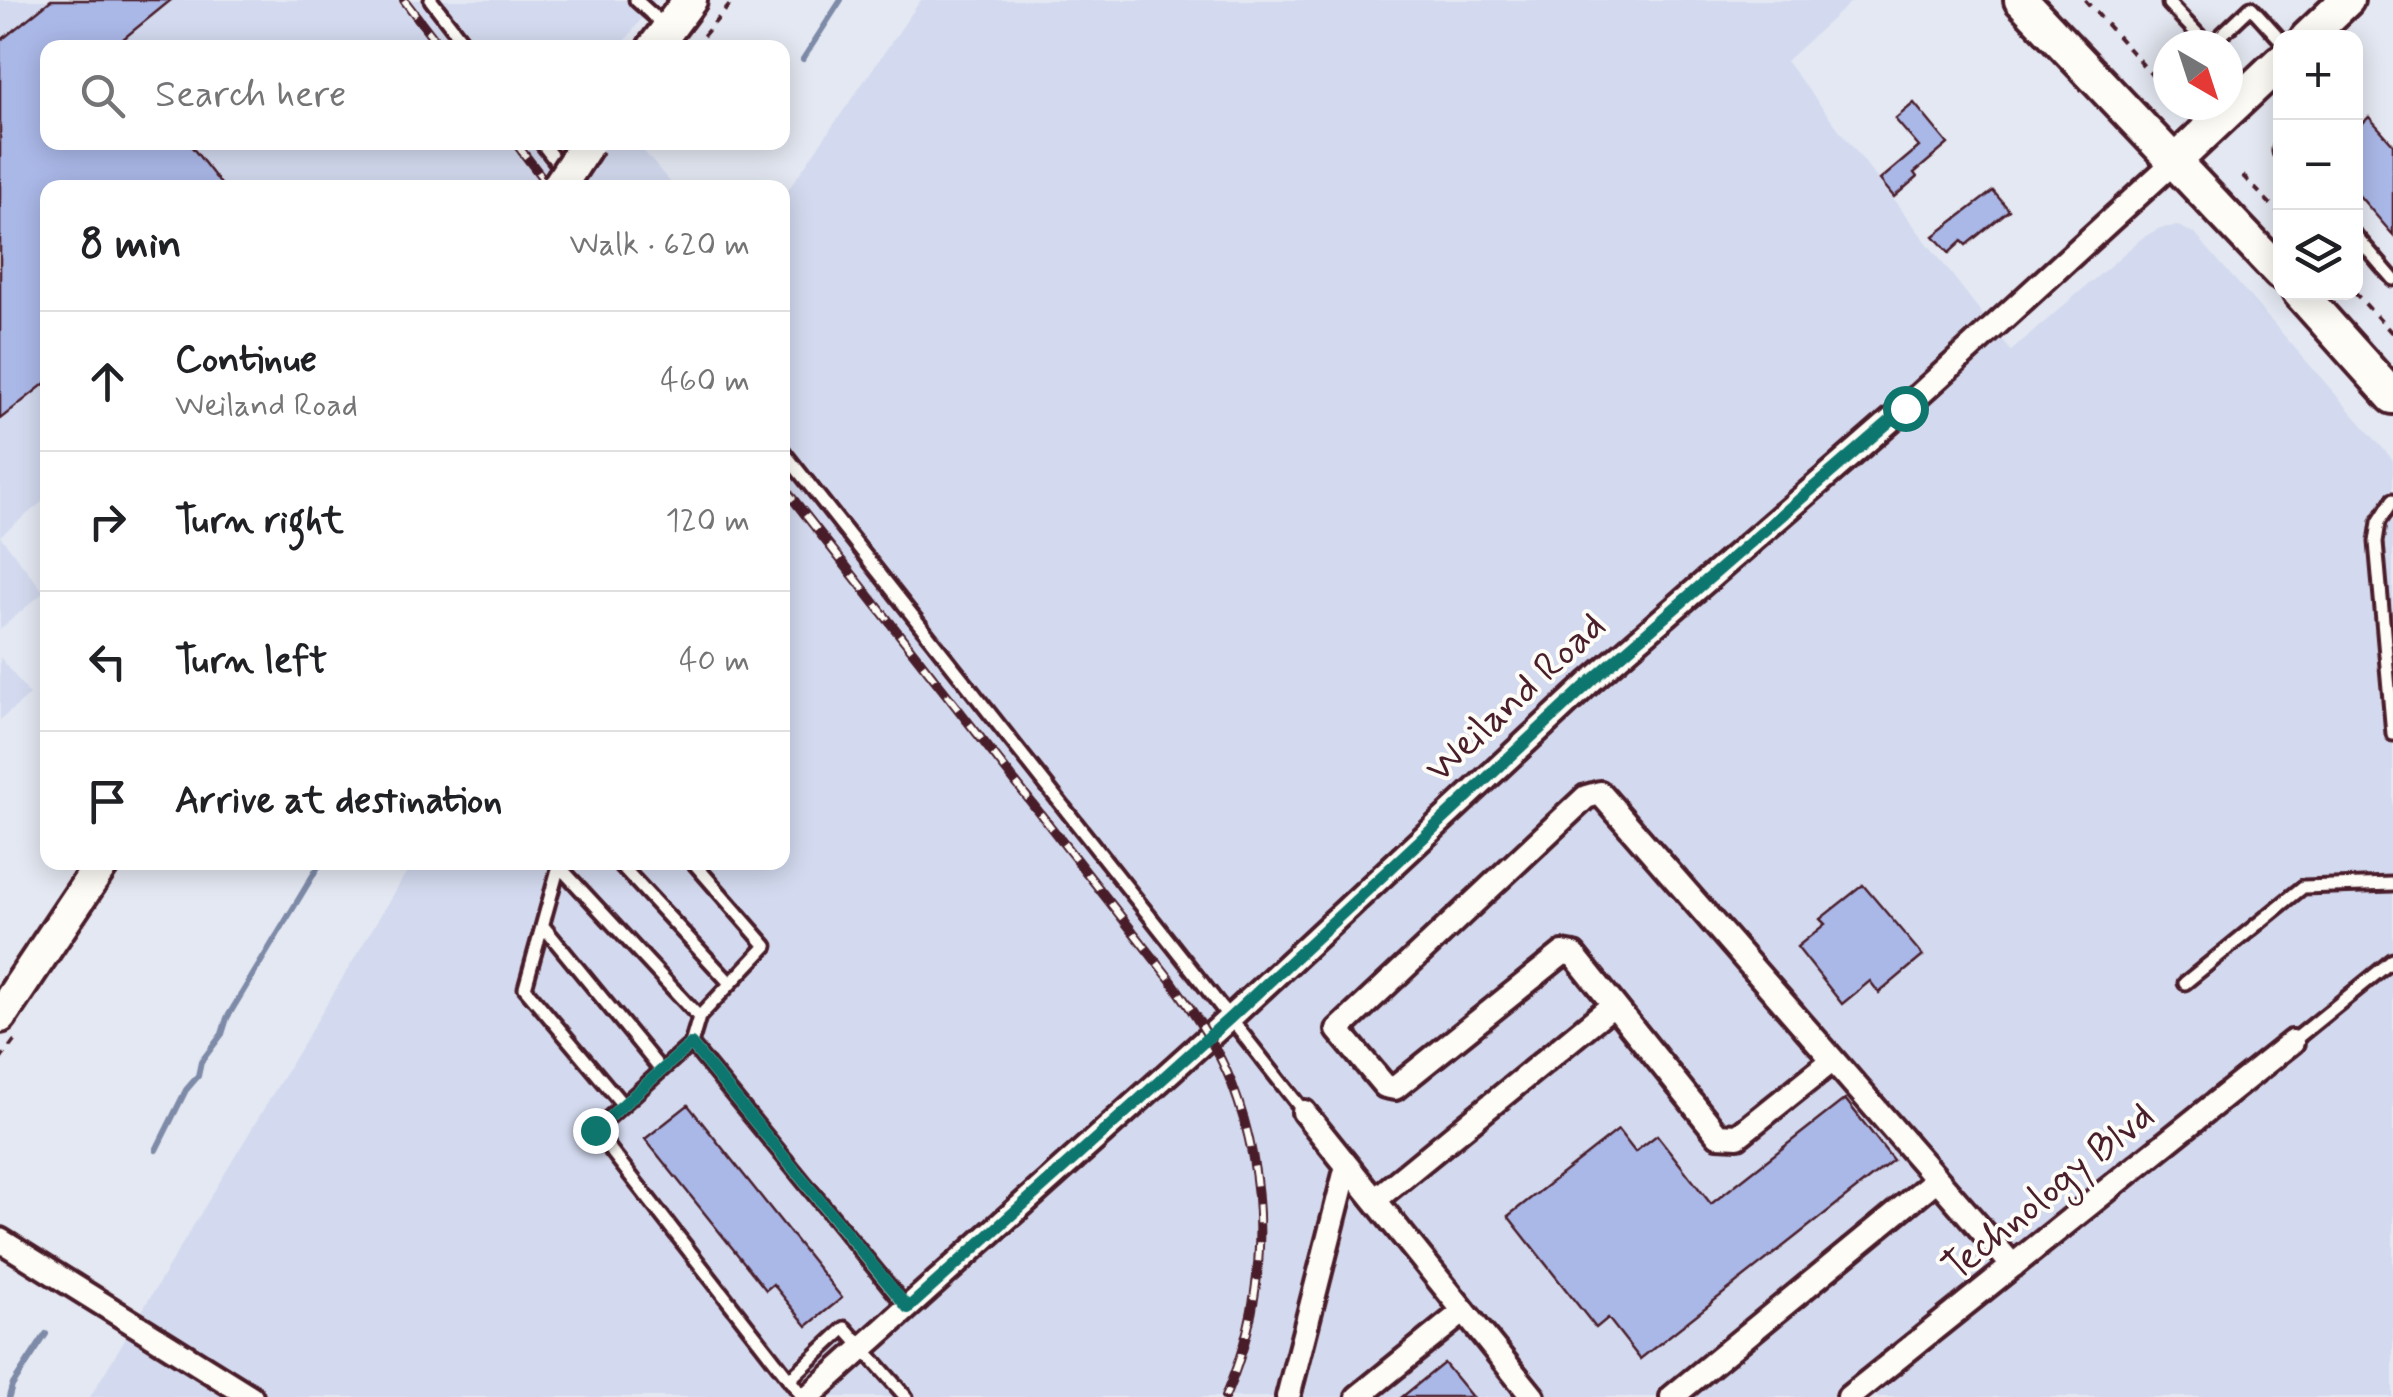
<!DOCTYPE html>
<meta charset="utf-8">
<style>
body{margin:0;font-family:Mynerve,sans-serif;background:#f6f6f6;color:#202124}
.controls{position:absolute;right:30px;top:30px;display:grid;overflow:hidden;border-radius:20px;box-shadow:0 5px 25px #0003}
.controls button{width:90px;height:90px;display:grid;place-items:center;padding:0;border:0;border-bottom:2px solid #e0e0e0;background:#fff;color:#202124;font:50px sans-serif}
.compass{position:absolute;left:2153px;top:30px;width:90px;height:90px;border-radius:50%;background:#fff;box-shadow:0 5px 25px #0003;rotate:141deg}
.stop{position:absolute;width:30px;height:30px;margin:-22px;border:8px solid #0f766e;border-radius:50%;background:#fff}
.stop.end{background:#0f766e;border-color:#fff;box-shadow:0 2px 10px #0008}
.list{margin:0;padding:0;list-style:none}
h2{display:flex;justify-content:space-between;align-items:center;height:130px;margin:0;padding:0 40px;font-size:42px}
h2 small{font-size:32px;font-weight:400;color:#757577}
.list li{display:grid;grid-template-columns:65px 1fr auto;gap:30px;align-items:center;box-sizing:border-box;height:140px;padding:0 40px;border-top:2px solid #e0e0e0}
.list b{display:block;font-size:38px;white-space:nowrap}
.list p{margin:0;font-size:32px;white-space:nowrap;color:#757577}
.list em{font-size:32px;font-style:normal;color:#757577}
.icon{flex:none;width:55px;height:55px;fill:none;stroke:currentColor;stroke-width:2;stroke-linecap:round;stroke-linejoin:round}
.map{position:relative;flex:none;width:2393px;height:1397px;overflow:hidden}
.search{position:absolute;background:#fff;box-shadow:0 5px 25px #0003;left:40px;top:40px;width:750px;height:110px;display:flex;align-items:center;gap:25px;box-sizing:border-box;padding:0 35px;border-radius:20px;color:#757577;font-size:38px}
.panel{position:absolute;background:#fff;box-shadow:0 5px 25px #0003;left:40px;top:180px;width:750px;height:690px;border-radius:20px}
.map>svg:first-child{display:block}
.built{fill:#d3daef}
.lines{fill:none;stroke-linecap:round;stroke-linejoin:round}
.stream{stroke:#7d8aa8;stroke-width:6}
.building{fill:#aab8e8;stroke:#4a1f2b;stroke-width:2.5}
.lane-casing{stroke:#4a1f2b;stroke-width:19}
.street-casing{stroke:#4a1f2b;stroke-width:30}
.secondary-casing{stroke:#4a1f2b;stroke-width:40}
.path{stroke:#4a1f2b;stroke-width:4;stroke-dasharray:8 8;stroke-linecap:butt}
.lane{stroke:#fdfcf7;stroke-width:11}
.street{stroke:#fdfcf7;stroke-width:22}
.secondary{stroke:#fdfcf7;stroke-width:32}
.rail-casing{stroke:#4a1f2b;stroke-width:10}
.rail{stroke:#fdfcf7;stroke-width:6;stroke-dasharray:19;stroke-linecap:butt}
.secondary-bridge-casing{stroke:#4a1f2b;stroke-width:40;stroke-linecap:butt}
.secondary-bridge{stroke:#fdfcf7;stroke-width:32}
.route{stroke:#0f766e;stroke-width:12}
.labels{text-anchor:middle;stroke-width:8;stroke-linejoin:round;paint-order:stroke}
.street-label{font-size:40px;fill:#4a1f2b;stroke:#fdfcf7}
</style>
<div class="map">
<svg width="2393" height="1397" viewBox="0 0 2393 1397">
<rect width="100%" height="100%" fill="#e4e8f2"/>
<filter id="ink" filterUnits="userSpaceOnUse"><feTurbulence type="fractalNoise" baseFrequency=".01" numOctaves="2"/><feDisplacementMap in="SourceGraphic" scale="20" xChannelSelector="R" yChannelSelector="G"/><feConvolveMatrix kernelMatrix="1 2 1 2 8 2 1 2 1" color-interpolation-filters="sRGB"/></filter>
<g filter="url(#ink)">
<path class="built" d="M0,0h655l-34,47 -573,1v94l589,1 37,44 -626,1 -1,310 -47,38 44,56 -44,37z
M921,0h932l-67,61 225,290 131,-113 18,-10 18,-2 17,8 198,226v937h-2303l322,-534 370,-1 1,-665z
M0,657l30,38 -30,25z"/>
<g class="lines">
<path class="stream" d="M803,59l38,-59
M156,1150l30,-60 12,-14 3,-14 21,-28 5,-16 94,-156
M9,1397l3,-11 34,-52"/>
</g>
<path class="building" d="M51,0h120l-59,48h-64v94h140l36,46h-176v193l-48,38v-378z
M1914,103l34,41 -34,29 3,4 -23,20 -14,-17 39,-33 -24,-28z
M2369,117l24,27v91l-37,-43v-63z
M1993,191l16,19 -43,35 -4,-4 -13,12 -15,-17z
M1863,885l60,71 -44,37 -9,-12 -28,23 -45,-57 28,-23 -5,-5z
M1845,1099l48,61 -253,199 -32,-41 -12,10 -88,-112 110,-86 17,22 22,-17 54,69z
M688,1105l154,193 -35,28 -34,-42 -7,6 -121,-151z
M1444,1363l28,34h-70z"/>
<g class="lines">
<g class="lane-casing">
<path id="lane" d="M431,0l37,48
M636,0l30,27
M2169,4l39,41
M2211,45l40,-38 29,32
M541,142l23,30
M2280,149v3
M2356,236l37,43
M782,450l522,662
M2393,500l-14,22 -3,20 17,192
M560,862l-35,126 98,117
M618,862l111,120
M693,862l73,84 -67,71 -8,27 -96,86 208,267
M559,866l140,151
M543,926l118,144
M2185,983l118,-96 90,-3
M2292,1042l101,-82
M691,1044l216,264
M789,1380l56,-52 61,69"/>
</g>
<g class="street-casing">
<path id="street" d="M1833,1060l-95,76 -20,-1 -144,-180 -11,-2 -168,135 -10,-2 -47,-56 248,-233 14,-4 413,473
M1304,1112l229,285
M1375,1200l238,-195
M0,1240l251,157
M808,1397l422,-379 360,-336 315,-274 269,-246
M1288,1397l59,-231
M1358,1397l106,-86
M1672,1397l265,-218
M1849,1397l443,-355"/>
</g>
<g class="secondary-casing">
<path id="secondary" d="M2021,0l259,273
M2307,38l40,-38
M654,48l36,-48
M2174,162l106,-100
M2299,292l94,105
M0,1016l103,-154"/>
</g>
<path class="path" d="M2085,0l83,93
M693,48l41,-48
M2179,105l7,8
M2243,176l37,38
M2354,292l39,42
M0,1060l17,-23"/>
<use href="#lane" class="lane"/>
<use href="#street" class="street"/>
<use href="#secondary" class="secondary"/>
<g class="rail-casing">
<path id="rail" d="M404,0l37,48
M515,142l35,46
M782,485l388,494c23,33 47,67 62,105 39,101 36,214 -7,313"/>
</g>
<use href="#rail" class="rail"/>
<g class="secondary-bridge-casing">
<path id="secondary-bridge" d="M558,188l30,-46"/>
</g>
<use href="#secondary-bridge" class="secondary-bridge"/>
</g>
</g>
<g class="lines" filter="url(#ink)">
<path class="route" d="M595,1130l96,-86 217,264 322,-290 360,-336 315,-274"/>
</g>
<g class="labels">
<g class="street-label">
<text transform="translate(1514 696) rotate(-43)" y="14">Weiland Road</text>
<text transform="translate(2047 1190) rotate(-39)" y="14">Technology Blvd</text>
</g>
</g>
</svg>
<div class="controls">
<button>+</button>
<button>−</button>
<button><svg class="icon" aria-label="layers" viewBox="0 0 24 24"><path d="M12 4l9 5-9 5-9-5zM3 14l9 5 9-5"/></svg></button>
</div>
<svg class="compass" viewBox="-18 -18 36 36"><path d="M0-13l5 13h-10z" fill="#e53935"/><path d="M0 13l5-13h-10z" fill="#757577"/></svg>
<div class="stop" style="left:1905px;top:408px"></div>
<div class="stop end" style="left:595px;top:1130px"></div>
<div class="search"><svg class="icon" aria-label="search" viewBox="0 0 24 24"><circle cx="10" cy="10" r="6"/><path d="M15 15l6 6"/></svg>Search here</div>
<section class="panel">
<h2>8 min<small>Walk · 620 m</small></h2>
<ul class="list">
<li><svg class="icon" aria-label="ahead" viewBox="0 0 24 24"><path d="M12 20V5M6 11l6-6 6 6"/></svg><div><b>Continue</b><p>Weiland Road</p></div><em>460 m</em></li>
<li><svg class="icon" aria-label="right" viewBox="0 0 24 24"><path d="M7 20v-9h11M14 6l5 5-5 5"/></svg><div><b>Turn right</b></div><em>120 m</em></li>
<li><svg class="icon" aria-label="left" viewBox="0 0 24 24"><path d="M17 20v-9H6M10 6l-5 5 5 5"/></svg><div><b>Turn left</b></div><em>40 m</em></li>
<li><svg class="icon" aria-label="arrive" viewBox="0 0 24 24"><path d="M6 21V4h12l-3 4 3 4H6"/></svg><div><b>Arrive at destination</b></div></li>
</ul>
</section>
</div>
